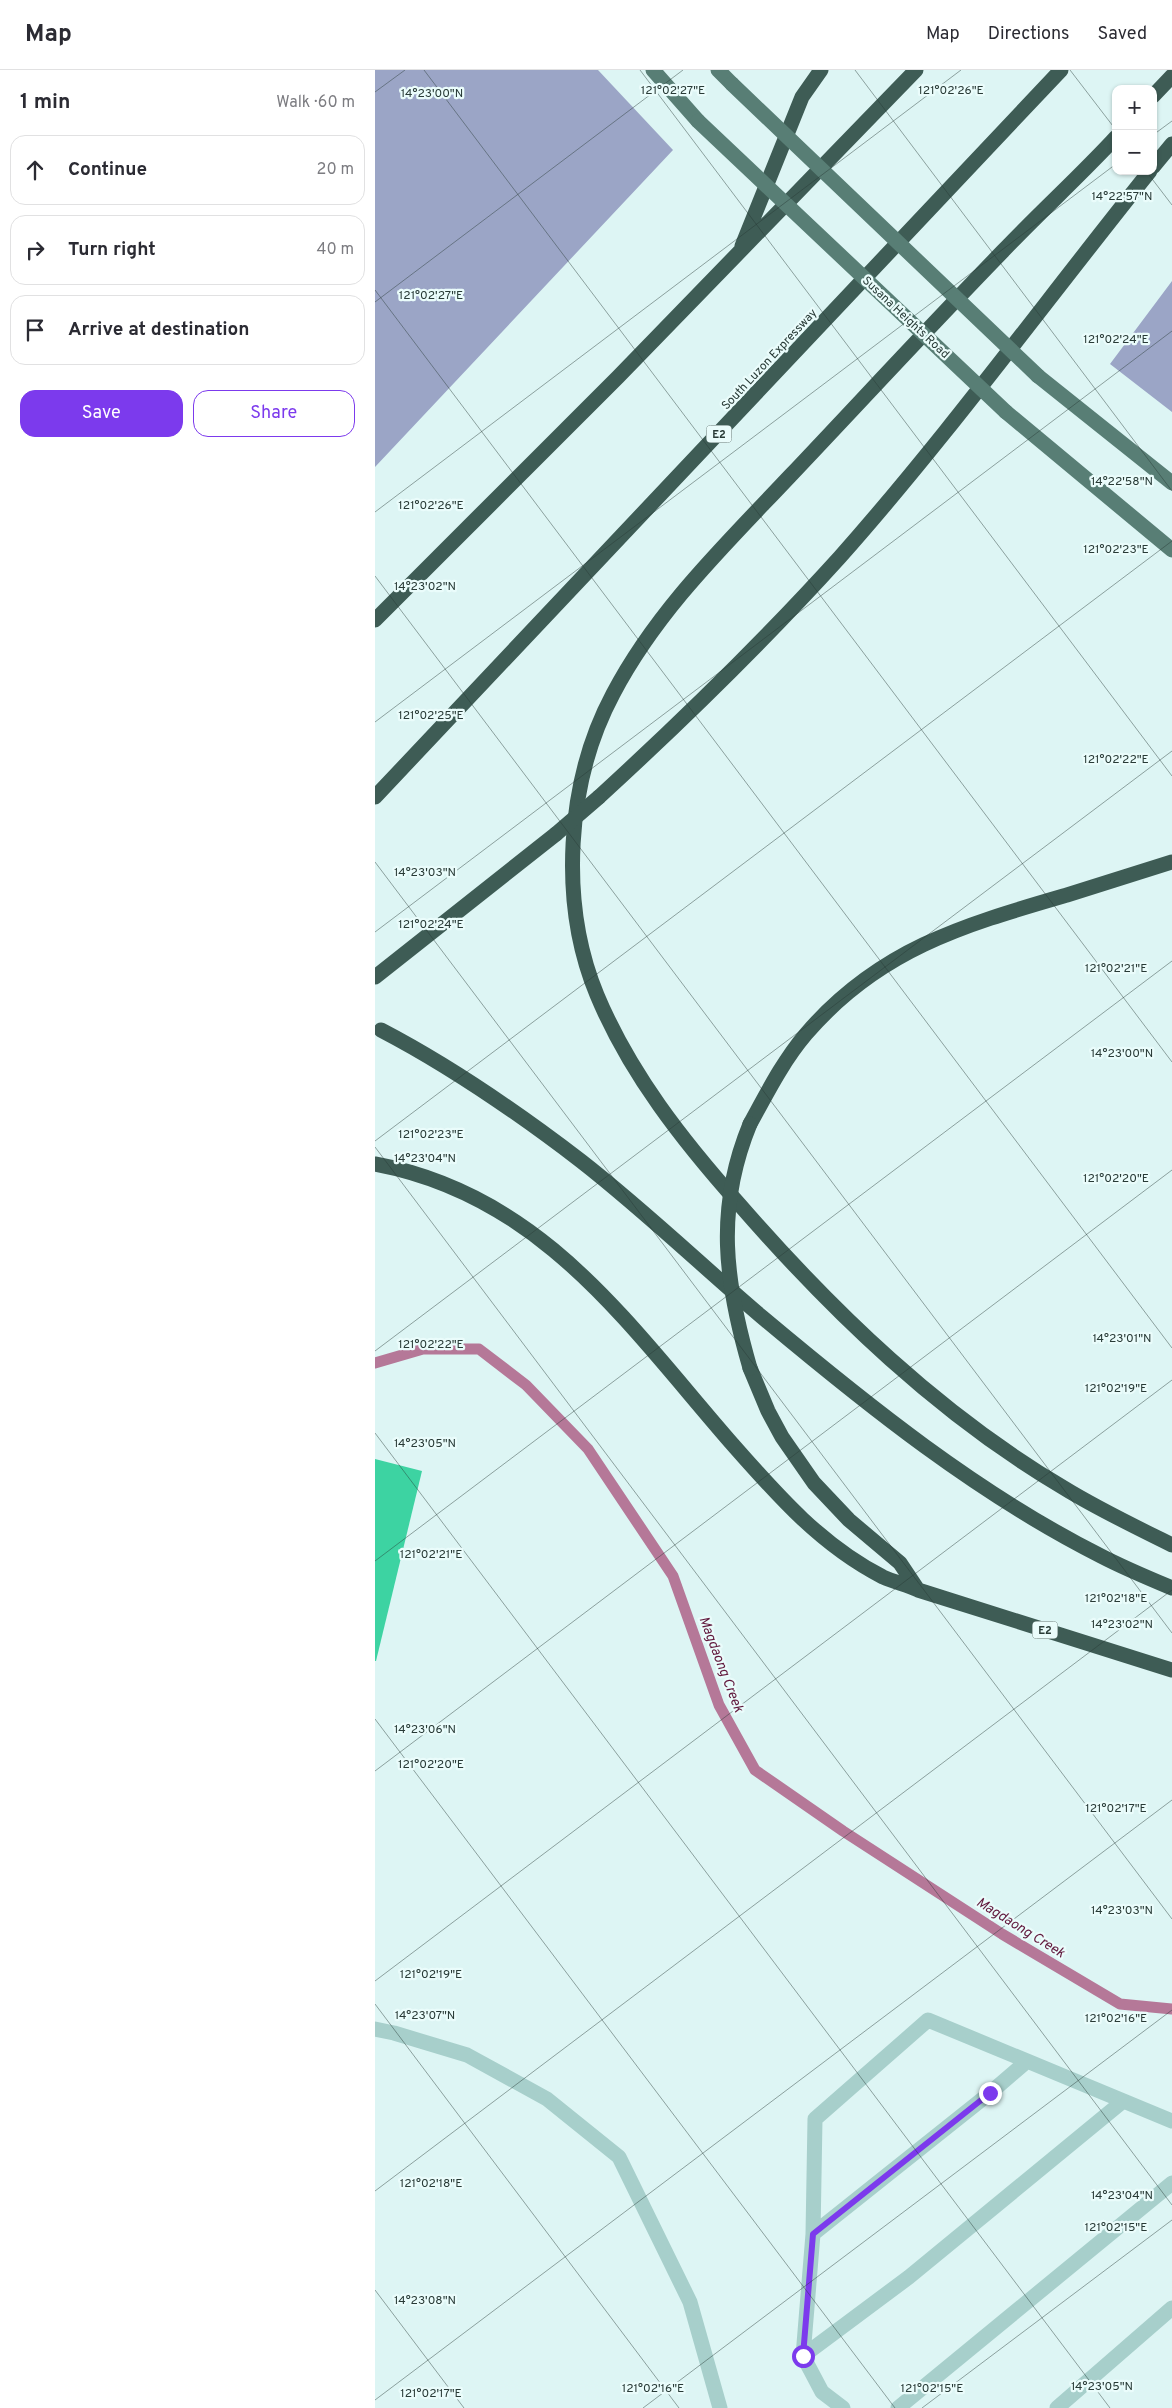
<!DOCTYPE html>
<meta charset="utf-8">
<style>
body{margin:0;font-family:Overpass,sans-serif;background:#f2f2f3;color:#2b2b33}
.controls{position:absolute;right:15px;top:15px;display:grid;overflow:hidden;border-radius:10px;box-shadow:0 1px 4px #0004}
.controls button{width:45px;height:45px;display:grid;place-items:center;padding:0;border:0;border-bottom:1px solid #e1e1e2;background:#fff;color:#2b2b33;font:25px sans-serif}
.stop{position:absolute;width:15px;height:15px;margin:-11px;border:4px solid #7c3aed;border-radius:50%;background:#fff}
.stop.end{background:#7c3aed;border-color:#fff;box-shadow:0 1px 5px #0008}
.list{margin:0;padding:0;list-style:none}
h2{display:flex;justify-content:space-between;align-items:center;height:65px;margin:0;padding:0 20px;font-size:21px}
h2 small{font-size:16px;font-weight:400;color:#7c7c81}
.list li{display:grid;grid-template-columns:32px 1fr auto;gap:15px;align-items:center;box-sizing:border-box;height:70px;margin:0 10px 10px;padding:0 10px;border:1px solid #e1e1e2;border-radius:15px}
.list b{display:block;font-size:19px;white-space:nowrap}
.list em{font-size:16px;font-style:normal;color:#7c7c81}
.actions{display:flex;gap:10px;padding:15px 20px}
.actions a{flex:1;padding:11px 0;border:1px solid #7c3aed;border-radius:15px;text-align:center;font-size:18px;color:#7c3aed}
.actions .main{background:#7c3aed;color:#fff}
.icon{flex:none;width:28px;height:28px;fill:none;stroke:currentColor;stroke-width:2;stroke-linecap:round;stroke-linejoin:round}
.map{position:relative;flex:none;width:797px;height:2338px;overflow:hidden}
header{display:flex;align-items:center;gap:30px;box-sizing:border-box;height:70px;padding:0 25px;background:#fff;border-bottom:1px solid #e1e1e2}
header strong{font-size:24px}
nav{display:flex;gap:28px;margin-inline-start:auto;font-size:18px}
main{display:flex}
aside{flex:1;background:#fff}
.map>svg:first-child{display:block}
.green{fill:#9ba5c6}
.lines{fill:none;stroke-linecap:round;stroke-linejoin:round}
.stream{stroke:#b57898;stroke-width:11}
.building{fill:#3dd3a2}
.minor{stroke:#a7cfcb;stroke-width:15}
.major{stroke:#587e75;stroke-width:15}
.highway{stroke:#3e5c55;stroke-width:15}
.major-bridge{stroke:#587e75;stroke-width:15}
.highway-bridge{stroke:#3e5c55;stroke-width:15}
.route{stroke:#7c3aed;stroke-width:6}
.ticks{fill:none;stroke:#283a36;stroke-width:1;stroke-opacity:0.45}
.labels{text-anchor:middle;stroke-width:4.5;stroke-linejoin:round;paint-order:stroke}
.shield{fill:#eafcfb;stroke:#627471;stroke-width:1}
.shield-label{font-size:11px;font-weight:bold;fill:#283a36}
.street-label{font-size:12px;fill:#283a36;stroke:#eafcfb}
.water-label{font-size:14px;font-style:italic;fill:#61193d;stroke:#eafcfb}
.ticks-label{font-size:12px;text-anchor:middle;fill:#283a36;stroke:#eafcfb;stroke-width:4.5;stroke-linejoin:round;paint-order:stroke}
</style>
<header>
<strong>Map</strong>
<nav><a>Map</a><a>Directions</a><a>Saved</a></nav>
</header>
<main>
<aside>
<h2>1 min<small>Walk · 60 m</small></h2>
<ul class="list">
<li><svg class="icon" aria-label="ahead" viewBox="0 0 24 24"><path d="M12 20V5M6 11l6-6 6 6"/></svg><div><b>Continue</b></div><em>20 m</em></li>
<li><svg class="icon" aria-label="right" viewBox="0 0 24 24"><path d="M7 20v-9h11M14 6l5 5-5 5"/></svg><div><b>Turn right</b></div><em>40 m</em></li>
<li><svg class="icon" aria-label="arrive" viewBox="0 0 24 24"><path d="M6 21V4h12l-3 4 3 4H6"/></svg><div><b>Arrive at destination</b></div></li>
</ul>
<div class="actions"><a class="main">Save</a><a>Share</a></div>
</aside>
<div class="map">
<svg width="797" height="2338" viewBox="0 0 797 2338">
<rect width="100%" height="100%" fill="#ddf5f4"/>
<path class="green" d="M0,0h223l75,80 -298,317z
M797,211v131l-62,-48z"/>
<g class="lines">
<path class="stream" d="M0,1293l48,-14h56l47,36 62,64 85,127 46,129 36,65 88,61 159,103 118,70 52,5"/>
</g>
<path class="building" d="M0,1389l47,12 -46,190h-1z"/>
<g class="lines">
<path class="minor" d="M0,1959l19,4 73,22 80,44 72,58 71,145 30,106
M438,2164l177,-141 36,-31
M428,2286l106,-79 213,-175
M468,2338l-21,-16 -19,-36 10,-122 2,-115 113,-99 244,101
M523,2338l274,-225
M682,2338l115,-100"/>
<path class="major" d="M278,0l45,51
M343,0l14,14
M663,306l134,107
M631,342l166,138"/>
<path class="highway" d="M778,26l19,-20
M741,67c-36,39 -76,75 -113,114 -72,74 -142,150 -213,225 -65,69 -133,134 -177,218 -47,88 -54,209 -16,301 33,79 86,146 142,209 94,108 201,211 325,284 34,21 72,39 108,57
M778,97l19,-23
M367,176l60,-149 19,-27
M0,550l243,-243 298,-307
M0,727l686,-727
M224,727c84,-77 165,-156 241,-240 109,-123 207,-258 310,-386
M0,907l181,-143
M6,960c71,37 136,82 200,131 63,49 121,105 181,156 105,88 216,177 339,239 23,12 47,22 71,32
M375,1054c17,-31 33,-63 56,-90 73,-85 158,-109 261,-139 35,-11 70,-22 105,-33
M0,1094c168,31 254,162 359,282 44,50 88,100 149,131 11,5 24,8 35,13l254,80
M375,1298l18,43 14,26 32,46 35,37 51,43 18,27"/>
<path class="major-bridge" d="M357,14l306,292
M323,51l308,291"/>
<path class="highway-bridge" d="M181,764l43,-37
M375,1298c-25,-86 -35,-159 0,-244"/>
</g>
<g class="lines">
<path class="route" d="M428,2286l10,-122 177,-141"/>
</g>
<path class="ticks" d="M49,0l748,992M265,0l532,706M480,0l317,421M695,0l46,60M0,22l30,-22M778,65l19,-14M771,101l26,34M0,220l797,1058M0,232l308,-232M0,442l586,-442M0,506l797,1057M0,652l741,-558M0,792l797,1057M0,862l797,-601M0,1071l797,-600M0,1077l797,1058M0,1281l797,-600M0,1363l735,975M0,1491l797,-600M0,1649l520,689M0,1701l797,-601M0,1911l797,-601M0,1934l304,404M0,2121l797,-601M0,2220l89,118M0,2330l797,-600M268,2338l529,-398M547,2338l250,-188"/>
<g class="labels">
<g class="shield">
<rect x="331.5" y="355.5" width="25" height="17" rx="4"/>
<rect x="657.5" y="1551.5" width="25" height="17" rx="4"/>
</g>
<g class="shield-label">
<text x="344" y="368">E2</text>
<text x="670" y="1564">E2</text>
</g>
<g class="street-label">
<text transform="translate(531 247) rotate(43)" y="4">Susana Heights Road</text>
<text transform="translate(394 289) rotate(-47)" y="4">South Luzon Expressway</text>
</g>
<g class="water-label">
<text transform="translate(347 1594) rotate(69)" y="5">Magdaong Creek</text>
<text transform="translate(646 1857) rotate(32)" y="5">Magdaong Creek</text>
</g>
</g>
<g class="ticks-label">
<text x="298" y="24">121°02'27"E</text>
<text x="576" y="24">121°02'26"E</text>
<text x="57" y="27">14°23'00"N</text>
<text x="747" y="130">14°22'57"N</text>
<text x="56" y="229">121°02'27"E</text>
<text x="741" y="273">121°02'24"E</text>
<text x="747" y="415">14°22'58"N</text>
<text x="56" y="439">121°02'26"E</text>
<text x="741" y="483">121°02'23"E</text>
<text x="50" y="520">14°23'02"N</text>
<text x="56" y="649">121°02'25"E</text>
<text x="741" y="693">121°02'22"E</text>
<text x="50" y="806">14°23'03"N</text>
<text x="56" y="858">121°02'24"E</text>
<text x="741" y="902">121°02'21"E</text>
<text x="747" y="987">14°23'00"N</text>
<text x="56" y="1068">121°02'23"E</text>
<text x="50" y="1092">14°23'04"N</text>
<text x="741" y="1112">121°02'20"E</text>
<text x="747" y="1272">14°23'01"N</text>
<text x="56" y="1278">121°02'22"E</text>
<text x="741" y="1322">121°02'19"E</text>
<text x="50" y="1377">14°23'05"N</text>
<text x="56" y="1488">121°02'21"E</text>
<text x="741" y="1532">121°02'18"E</text>
<text x="747" y="1558">14°23'02"N</text>
<text x="50" y="1663">14°23'06"N</text>
<text x="56" y="1698">121°02'20"E</text>
<text x="741" y="1742">121°02'17"E</text>
<text x="747" y="1844">14°23'03"N</text>
<text x="56" y="1908">121°02'19"E</text>
<text x="50" y="1949">14°23'07"N</text>
<text x="741" y="1952">121°02'16"E</text>
<text x="56" y="2117">121°02'18"E</text>
<text x="747" y="2129">14°23'04"N</text>
<text x="741" y="2161">121°02'15"E</text>
<text x="50" y="2234">14°23'08"N</text>
<text x="727" y="2320">14°23'05"N</text>
<text x="278" y="2322">121°02'16"E</text>
<text x="557" y="2322">121°02'15"E</text>
<text x="56" y="2327">121°02'17"E</text>
</g>
</svg>
<div class="controls">
<button>+</button>
<button>−</button>
</div>
<div class="stop" style="left:428px;top:2286px"></div>
<div class="stop end" style="left:615px;top:2023px"></div>
</div>
</main>
